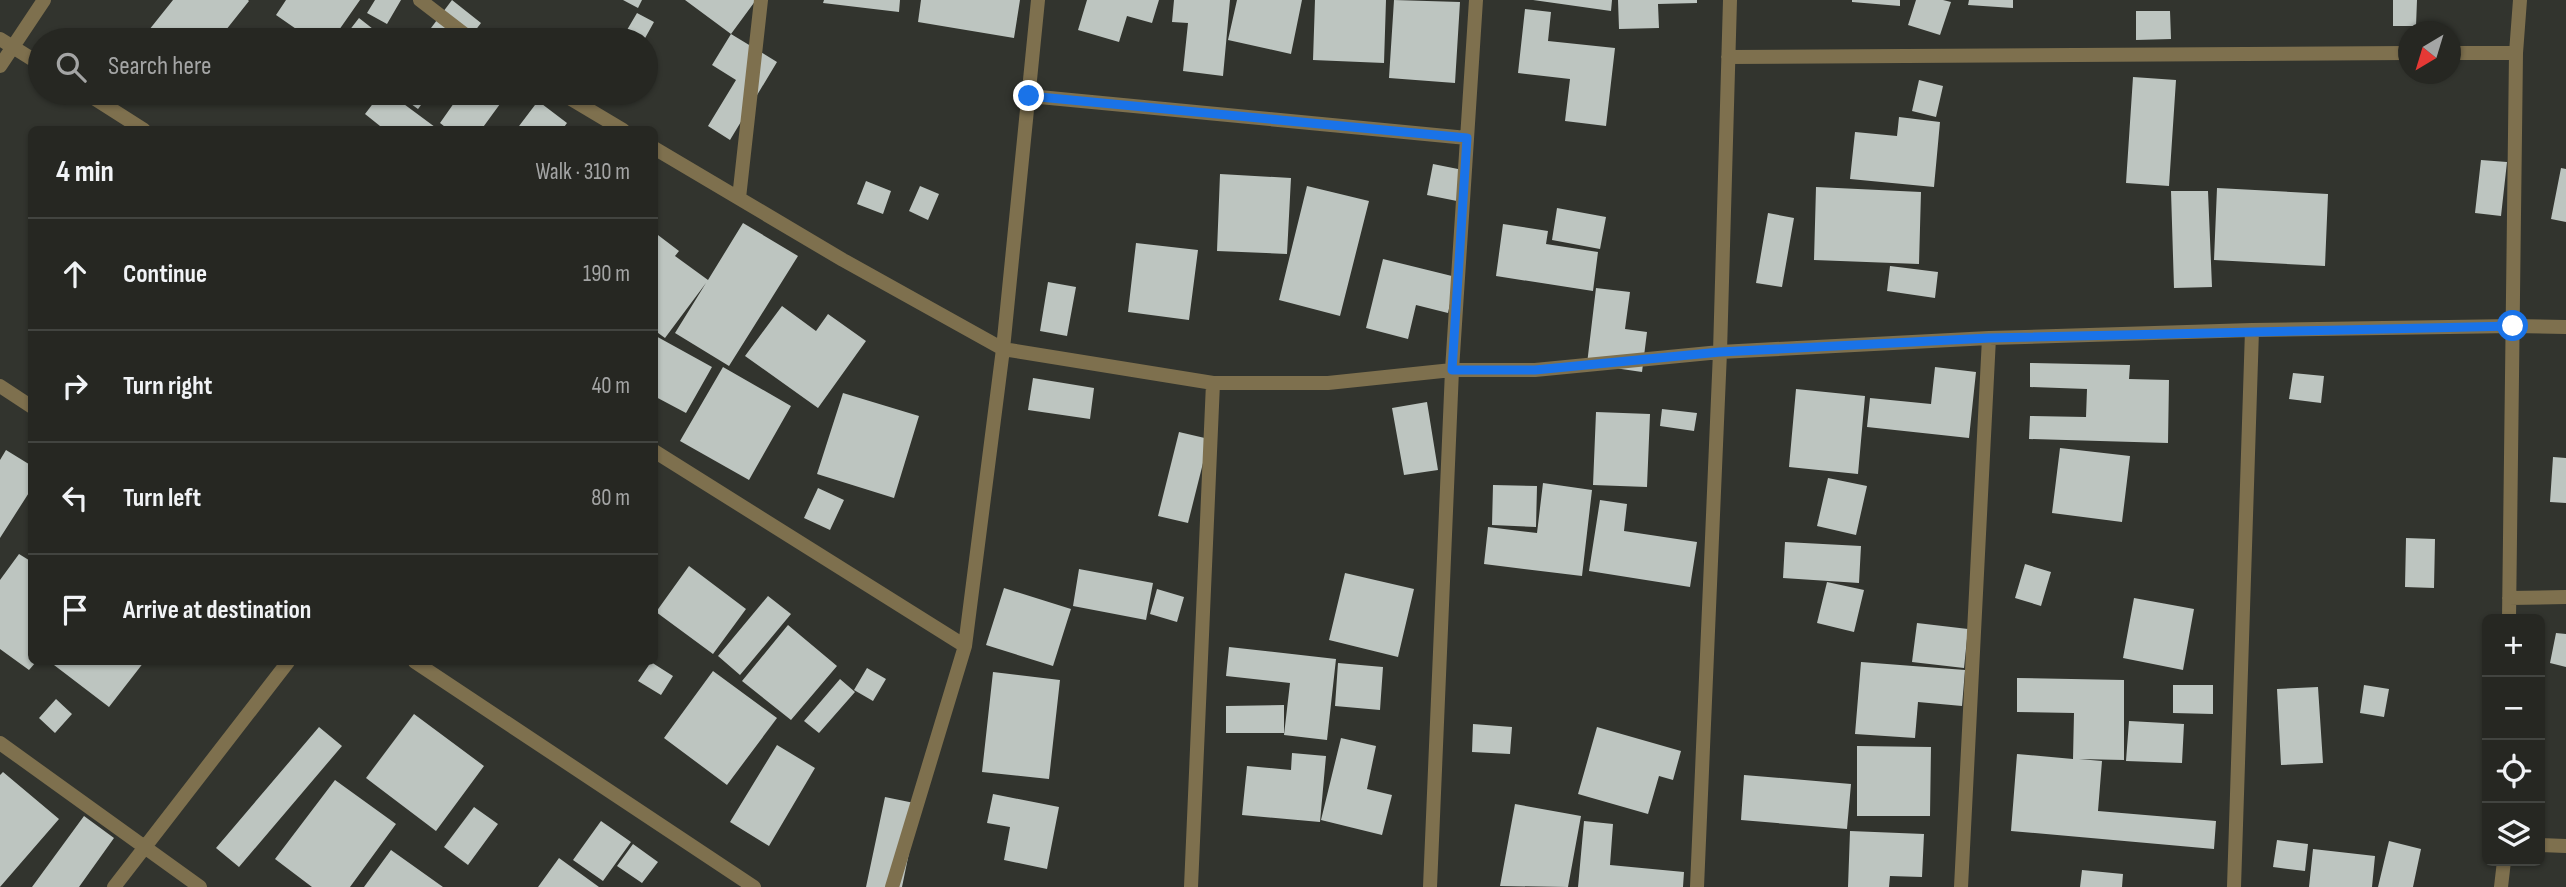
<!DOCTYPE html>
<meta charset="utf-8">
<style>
body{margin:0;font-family:"Sofia Sans Condensed",sans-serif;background:#2e2f2a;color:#f1f3f6}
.controls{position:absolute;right:21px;bottom:21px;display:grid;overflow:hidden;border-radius:10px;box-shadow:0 2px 5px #0004}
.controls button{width:63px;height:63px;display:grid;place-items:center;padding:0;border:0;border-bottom:2px solid #424440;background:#262722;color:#f1f3f6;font:35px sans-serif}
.compass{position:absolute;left:2398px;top:21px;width:63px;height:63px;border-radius:50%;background:#262722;box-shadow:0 2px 5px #0004;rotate:218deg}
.stop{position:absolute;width:21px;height:21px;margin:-16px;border:5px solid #1a73e8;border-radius:50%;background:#fff}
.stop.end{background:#1a73e8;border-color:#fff;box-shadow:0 2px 7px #0008}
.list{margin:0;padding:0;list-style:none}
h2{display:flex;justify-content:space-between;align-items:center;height:91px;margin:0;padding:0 28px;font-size:30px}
h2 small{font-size:23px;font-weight:400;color:#a4a5a5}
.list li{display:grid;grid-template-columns:46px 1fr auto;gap:21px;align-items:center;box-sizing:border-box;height:112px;padding:0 28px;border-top:2px solid #424440}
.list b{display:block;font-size:26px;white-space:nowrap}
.list em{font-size:23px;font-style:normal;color:#a4a5a5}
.icon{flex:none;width:38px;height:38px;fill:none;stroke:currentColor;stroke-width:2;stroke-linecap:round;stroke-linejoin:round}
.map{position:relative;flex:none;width:2566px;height:887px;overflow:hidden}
.search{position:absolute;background:#262722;box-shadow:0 2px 5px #0004;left:28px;top:28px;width:630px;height:77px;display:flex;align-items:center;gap:18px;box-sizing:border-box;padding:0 24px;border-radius:38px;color:#a4a5a5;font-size:26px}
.panel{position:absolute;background:#262722;box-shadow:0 2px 5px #0004;left:28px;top:126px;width:630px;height:539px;border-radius:10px}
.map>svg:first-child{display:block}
.building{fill:#bdc5c0}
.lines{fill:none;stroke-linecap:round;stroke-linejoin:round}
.street{stroke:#7e704e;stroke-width:14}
.route{stroke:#1a73e8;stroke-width:9}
</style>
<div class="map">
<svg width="2566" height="887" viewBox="0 0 2566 887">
<rect width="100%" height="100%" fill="#32342e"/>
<path class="building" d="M173,0h75l1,1 -31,39h-77z
M286,0h74l-28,40h-20l-36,-25z
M375,0h26l-14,24 -20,-11z
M452,0l29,23 -13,17h-46z
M623,0h19l-4,8z
M685,0h71l-25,34z
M824,0h76l-1,12 -76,-9z
M921,0h99l-6,38 -96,-16z
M1087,0h72l-7,23 -25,-7 -8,26 -41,-12z
M1174,0h56l-7,76 -40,-5 5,-48 -16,-1z
M1237,0h65l-11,54 -63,-14z
M1315,0h71l-2,63 -71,-3z
M1394,0l66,2 -5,81 -66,-5z
M1533,0h79l-1,11z
M1618,0h79v3l-39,1 1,24 -40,1z
M1852,0h48v6l-48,-4z
M1916,0h27l8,2 -11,33 -32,-10z
M1969,0h44v8l-45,-3z
M2393,0h24l-1,26h-23z
M1525,9l26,3 -3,29 67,7 -9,78 -41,-5 5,-42 -52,-6z
M2136,11h34l1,28 -35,1z
M637,13l17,9 -10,18h-10l-10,-5z
M359,18l28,22h-45z
M504,33l11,7h-16z
M731,34l46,28 -47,78 -22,-14 28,-46 -24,-15z
M2133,77l43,3 -7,106 -43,-3z
M1919,80l24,6 -7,31 -24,-6z
M381,93h8l50,37h-54l-20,-16z
M396,93h34l-12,16z
M461,93h47l-27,37h-32l-9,-7z
M538,101l29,22 -5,7h-46z
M1899,117l41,5 -6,65 -84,-8 5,-47 42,4z
M2481,160l26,2 -6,54 -26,-3z
M1433,164l30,6 -6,31 -30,-6z
M2561,168l5,1v53l-15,-3z
M1220,174l71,4 -4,76 -70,-3z
M866,181l25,10 -8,23 -26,-10z
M920,186l19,8 -11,26 -19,-9z
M1307,186l62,15 -29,115 -61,-16z
M1816,187l105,5 -2,72 -105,-4z
M2217,188l111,6 -3,72 -111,-6z
M2171,191h37l4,96 -38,1z
M1557,208l49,9 -6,32 -48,-9z
M1768,213l26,5 -12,69 -26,-4z
M743,223l55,33 -69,110 -54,-33 31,-50 -41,55 -11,-8v-98l25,19 -4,5 33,24z
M1503,224l45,7 -2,13 52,8 -5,39 -97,-15z
M1136,243l62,7 -9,70 -61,-8z
M1383,259l73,18 -8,36 -32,-8 -8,34 -42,-11z
M1890,266l48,6 -3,26 -48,-7z
M1048,282l28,5 -9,49 -27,-5z
M1596,288l34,4 -5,37 22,3 -5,40 -55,-8z
M782,306l34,25 12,-17 38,27 -48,67 -73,-52z
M654,335l58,32 -26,46 -32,-17z
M2030,363l100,2 -1,14 40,1 -1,63 -139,-4 1,-23 56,1 1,-28 -57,-2z
M723,367l68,39 -42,74 -69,-39z
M1935,367l41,5 -7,66 -102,-11 3,-29 61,6z
M2293,373l31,3 -3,27 -32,-4z
M1033,378l61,10 -4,31 -62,-9z
M1796,389l69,7 -7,78 -69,-7z
M843,393l76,23 -25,82 -77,-24z
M1427,402l11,68 -34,5 -12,-67z
M1662,409l35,4 -3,18 -34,-5z
M1596,412l54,2 -3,73 -54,-2z
M1179,432l30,7 -21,84 -30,-7z
M2060,448l70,8 -8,66 -70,-9z
M6,450l26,16v22l-32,50v-78z
M2553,457l13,1v45l-16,-1z
M1828,478l39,8 -11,49 -39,-9z
M1543,483l49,7 -10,86 -98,-12 4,-37 49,6z
M1493,485l44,1 -1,41 -44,-2z
M818,488l26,12 -14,30 -26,-12z
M1600,500l27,4 -3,27 73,11 -7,45 -101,-16z
M2406,538l29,1 -1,49 -29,-1z
M1785,542l76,4 -2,37 -76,-5z
M19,554l13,8v100h4l-7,8 -29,-21v-69z
M2025,564l26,8 -10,34 -26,-8z
M689,566l57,43 -33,45 -57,-42z
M1079,569l74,14 -7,37 -73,-14z
M1345,573l69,16 -16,68 -69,-17z
M1827,582l37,8 -10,42 -37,-9z
M1004,588l67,21 -18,57 -67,-21z
M1157,589l27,8 -7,25 -27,-8z
M768,596l23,18 -51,61 -22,-19z
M2134,598l60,11 -11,61 -60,-12z
M1917,623l51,6 -4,39 -52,-6z
M788,625l49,41 -46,54 -49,-39z
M2556,633l10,1v33l-16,-4z
M1229,647l107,12 -9,81 -43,-5 6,-52 -64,-7z
M57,662h87l-35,45 -55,-42z
M651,662l22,14 -12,19 -23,-14z
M1861,662l104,8 -3,36 -44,-4 -3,36 -60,-4z
M1338,663l45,4 -3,43 -45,-4z
M867,668l19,11 -13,22 -19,-11z
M713,671l64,47 -50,67 -63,-47z
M993,672l67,8 -11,99 -67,-7z
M2017,678l107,2v80l-45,-1 23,2 -4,50 118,10 -2,28 -203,-18 6,-77 56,5 1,-46 -57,-1z
M840,679l15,13 -36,41 -15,-12z
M2173,685h40v29l-40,-1z
M2364,685l25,4 -5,28 -24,-4z
M2318,687l5,76 -42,2 -4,-76z
M56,699l16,15 -17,19 -16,-15z
M1284,705v28h-58v-27z
M414,714l70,52 -48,65 -70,-53z
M2129,721l55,3 -2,39 -56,-2z
M1473,724l39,3 -2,27 -38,-2z
M319,727l23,19 -103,121 -23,-19z
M1597,727l84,24 -8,29 -14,-4 -11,38 -70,-20z
M1341,738l35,8 -9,43 25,6 -10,40 -61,-15z
M777,745l38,23 -46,78 -39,-24z
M1857,746l74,1 -1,69h-73z
M1292,753l34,3 -6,66 -78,-7 5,-49 44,4z
M3,772l56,47 -59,68v-112z
M1744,775l107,9 -4,45 -106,-9z
M335,780l61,44 -46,63h-38l-37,-28z
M993,794l66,13 -12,62 -43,-9 6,-33 -23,-4z
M885,797l34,7 -17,83h-36z
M1515,804l66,12 -13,71 -68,-1z
M474,807l24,17 -30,41 -24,-18z
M84,816l30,22 -35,49h-47z
M601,821l30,21 -28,39 -30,-21z
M1584,821l29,3 -3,41 74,7 -1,15h-105z
M1850,831l74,3 -2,43 -32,-1 -1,11h-41z
M2277,840l31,4 -3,27 -32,-4z
M2389,841l32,8 -8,38h-35z
M633,844l25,18 -16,21 -25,-17z
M2313,849l62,7 -3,31h-63z
M391,850l52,37h-79z
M559,858l40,29h-61z
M2082,870l41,4 -1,13h-42z"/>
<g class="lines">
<path class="street" d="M420,0l52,40
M0,39l40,25
M2450,53h66
M1728,57l680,-4
M0,66l44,-66
M86,93l58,37
M561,93l62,37
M1029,96l438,42
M654,148l189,112 160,89 210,34h115l124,-13h83l185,-18 269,-14 263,-8 261,-4 53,1
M739,198l22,-198
M0,386l32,21
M654,451l311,195
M2509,598l57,-1
M2509,619l7,-566 4,-53
M415,662l339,225
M0,743l200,144
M2540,845l26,1
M114,887l174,-225
M892,887l73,-241 38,-297 35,-349
M1191,887l22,-504
M1430,887l22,-517 24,-370
M1697,887l23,-535 10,-352
M1961,887l28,-549
M2234,887l18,-557
M2501,887l3,-26"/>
</g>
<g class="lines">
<path class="route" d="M1029,96l438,42 -15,232h83l185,-18 269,-14 524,-12"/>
</g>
</svg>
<div class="controls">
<button>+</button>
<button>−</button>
<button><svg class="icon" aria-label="locate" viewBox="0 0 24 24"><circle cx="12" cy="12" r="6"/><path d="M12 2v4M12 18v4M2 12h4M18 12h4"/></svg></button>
<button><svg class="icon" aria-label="layers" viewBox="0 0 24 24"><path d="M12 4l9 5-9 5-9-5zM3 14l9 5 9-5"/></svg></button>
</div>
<svg class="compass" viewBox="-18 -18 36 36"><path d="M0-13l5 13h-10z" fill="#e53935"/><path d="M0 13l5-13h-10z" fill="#a4a5a5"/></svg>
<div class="stop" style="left:2513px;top:326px"></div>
<div class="stop end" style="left:1029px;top:96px"></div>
<div class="search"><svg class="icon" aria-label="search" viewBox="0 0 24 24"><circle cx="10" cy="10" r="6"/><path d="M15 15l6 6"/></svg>Search here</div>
<section class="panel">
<h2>4 min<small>Walk · 310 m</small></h2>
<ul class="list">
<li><svg class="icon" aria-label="ahead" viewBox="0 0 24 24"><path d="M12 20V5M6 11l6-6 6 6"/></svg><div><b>Continue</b></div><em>190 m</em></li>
<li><svg class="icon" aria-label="right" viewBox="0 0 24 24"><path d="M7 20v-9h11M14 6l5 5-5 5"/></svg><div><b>Turn right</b></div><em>40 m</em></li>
<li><svg class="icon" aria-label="left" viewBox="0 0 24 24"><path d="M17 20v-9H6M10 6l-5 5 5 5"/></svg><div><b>Turn left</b></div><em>80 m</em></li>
<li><svg class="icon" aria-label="arrive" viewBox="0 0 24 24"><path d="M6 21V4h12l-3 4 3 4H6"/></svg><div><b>Arrive at destination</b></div></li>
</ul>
</section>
</div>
